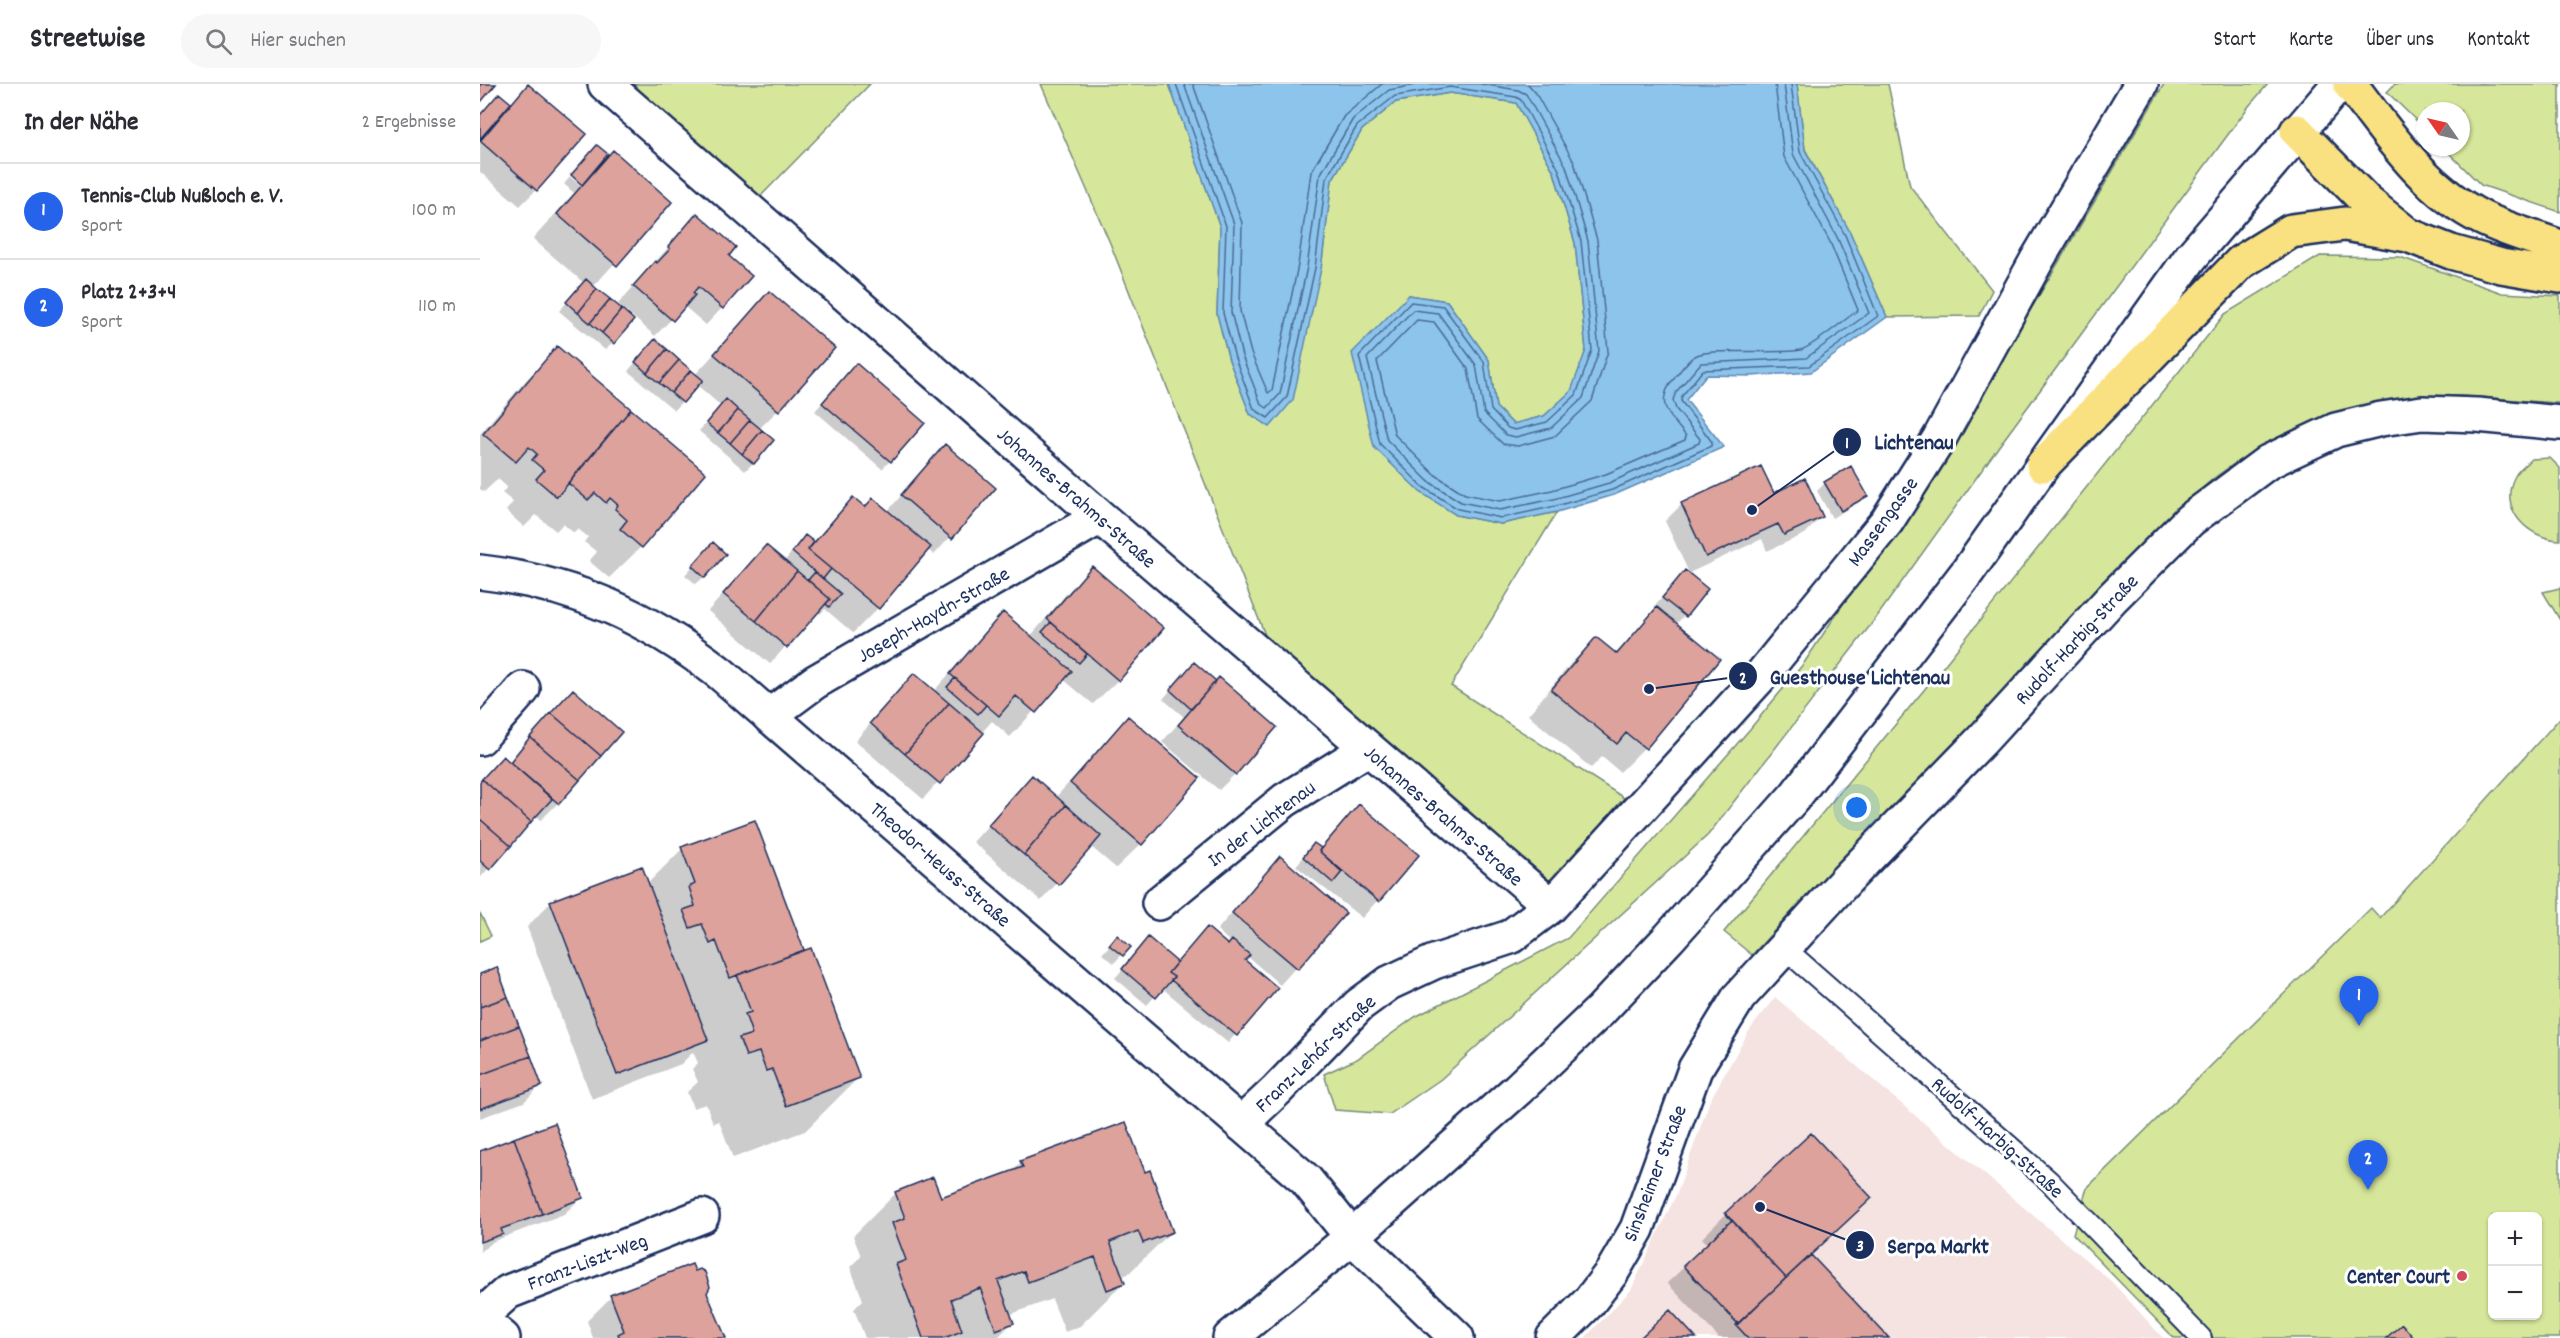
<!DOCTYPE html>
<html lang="de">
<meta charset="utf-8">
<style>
body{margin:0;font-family:Dekko,sans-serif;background:#f7f7f7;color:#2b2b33}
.controls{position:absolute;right:18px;bottom:18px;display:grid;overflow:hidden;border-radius:9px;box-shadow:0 2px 4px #0004}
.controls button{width:54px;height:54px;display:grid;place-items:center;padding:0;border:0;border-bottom:2px solid #e1e1e2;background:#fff;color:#2b2b33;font:30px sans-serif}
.compass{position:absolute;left:1936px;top:18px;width:54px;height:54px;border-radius:50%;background:#fff;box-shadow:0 2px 4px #0004;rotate:304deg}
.you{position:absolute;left:1377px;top:724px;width:21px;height:21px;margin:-15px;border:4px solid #fff;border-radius:50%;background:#1a73e8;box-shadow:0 0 0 9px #1a73e833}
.badge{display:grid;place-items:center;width:39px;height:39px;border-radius:50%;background:#2563eb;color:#fff;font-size:20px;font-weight:700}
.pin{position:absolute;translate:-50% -50px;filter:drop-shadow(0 2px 3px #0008)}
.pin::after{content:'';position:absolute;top:32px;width:21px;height:18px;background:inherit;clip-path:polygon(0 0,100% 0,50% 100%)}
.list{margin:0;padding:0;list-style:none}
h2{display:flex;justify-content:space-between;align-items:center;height:78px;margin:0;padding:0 24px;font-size:26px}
h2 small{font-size:20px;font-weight:400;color:#7c7c81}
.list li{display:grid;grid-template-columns:39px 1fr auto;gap:18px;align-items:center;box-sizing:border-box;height:96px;padding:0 24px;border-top:2px solid #e1e1e2}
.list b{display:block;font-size:22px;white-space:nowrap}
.list p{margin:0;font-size:20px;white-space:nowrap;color:#7c7c81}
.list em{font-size:20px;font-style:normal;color:#7c7c81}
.icon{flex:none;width:33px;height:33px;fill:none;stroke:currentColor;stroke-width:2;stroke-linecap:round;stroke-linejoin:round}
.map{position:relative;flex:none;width:2080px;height:1254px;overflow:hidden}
header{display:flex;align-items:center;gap:36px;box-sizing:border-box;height:84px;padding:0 30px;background:#fff;border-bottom:2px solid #e1e1e2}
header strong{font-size:28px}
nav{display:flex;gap:33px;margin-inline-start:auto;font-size:21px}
.search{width:420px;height:54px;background:#f7f7f7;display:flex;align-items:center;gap:15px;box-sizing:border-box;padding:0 21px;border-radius:33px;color:#7c7c81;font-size:22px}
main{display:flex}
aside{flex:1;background:#fff}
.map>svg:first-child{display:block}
.built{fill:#f4e3e1}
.green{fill:#d6e79b;stroke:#788b7c;stroke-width:1.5;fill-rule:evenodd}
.water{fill:#8dc4eb;stroke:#5f88b3;stroke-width:1.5}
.shadow{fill:#0003}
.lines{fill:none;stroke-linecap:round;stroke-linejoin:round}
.shore{stroke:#496b96;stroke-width:1.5}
.building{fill:#dca29b;stroke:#1b2f5e;stroke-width:1.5}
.lane-casing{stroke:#1b2f5e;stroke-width:24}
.street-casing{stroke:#1b2f5e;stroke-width:38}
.secondary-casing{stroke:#1b2f5e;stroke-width:38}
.highway-casing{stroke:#1b2f5e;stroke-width:38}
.lane{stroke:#fff;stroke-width:20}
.street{stroke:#fff;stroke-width:33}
.secondary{stroke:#fff;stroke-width:33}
.highway{stroke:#f9e181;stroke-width:33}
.poi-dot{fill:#d1495b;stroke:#fff;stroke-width:2}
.labels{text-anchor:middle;stroke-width:6;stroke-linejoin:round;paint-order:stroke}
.street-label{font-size:21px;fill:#1b2f5e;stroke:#fff}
.poi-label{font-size:21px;font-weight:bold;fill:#1b2f5e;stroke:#fff;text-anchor:end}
.leader{fill:none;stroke:#1b2f5e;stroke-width:2}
.callout-dot{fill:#1b2f5e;stroke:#fff;stroke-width:2}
.mark-label{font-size:18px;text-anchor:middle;font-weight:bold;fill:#fff}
.callout-label{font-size:22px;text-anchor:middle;font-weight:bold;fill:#1b2f5e;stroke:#fff;stroke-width:6;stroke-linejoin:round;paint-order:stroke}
</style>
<header>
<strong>Streetwise</strong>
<div class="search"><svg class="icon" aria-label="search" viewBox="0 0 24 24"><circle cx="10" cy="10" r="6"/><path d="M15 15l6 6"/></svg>Hier suchen</div>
<nav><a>Start</a><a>Karte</a><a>Über uns</a><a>Kontakt</a></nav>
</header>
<main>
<aside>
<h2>In der Nähe<small>2 Ergebnisse</small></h2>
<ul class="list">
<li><span class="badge">1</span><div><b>Tennis-Club Nußloch e. V.</b><p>Sport</p></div><em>100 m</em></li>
<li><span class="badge">2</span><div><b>Platz 2+3+4</b><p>Sport</p></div><em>110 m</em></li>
</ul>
</aside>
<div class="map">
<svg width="2080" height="1254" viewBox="0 0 2080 1254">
<rect width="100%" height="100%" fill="#fff"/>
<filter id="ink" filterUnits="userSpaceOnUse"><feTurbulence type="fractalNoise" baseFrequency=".0167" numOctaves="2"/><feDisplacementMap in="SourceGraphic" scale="12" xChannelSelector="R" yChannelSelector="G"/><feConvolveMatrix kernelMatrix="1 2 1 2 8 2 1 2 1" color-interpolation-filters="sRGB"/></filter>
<g filter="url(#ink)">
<path class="built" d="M1295,913l337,285 51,56h-578l46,-48 46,-97 33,-93 39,-69z"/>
<path class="green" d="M143,0h247l-114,117z
M561,0h128l51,143 -3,87 12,46 21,54 71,-145 11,-89 30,-50 34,-28 54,-9 66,10 38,69 21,71 11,107 -14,41 -28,25 -31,8 -17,-17 -7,-47 -42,-59 -38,-6 47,220 45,9 56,-12 -106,174 173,112 -73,83 -26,-15 -254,-216 -161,-407z
M1317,0h91l22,102 82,104 -13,26 -92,1 -37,-85 -45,-83z
M1684,0h104l-19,22 -250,340 -123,172 -168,217 -267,244 -51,35 -55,-4 -11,-36 33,-15 58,-42 153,-79 182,-209 54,-66 162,-244z
M1915,0h165v128l-79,-27 -38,-38h18v-36h-36v18l-38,-37z
M1840,172l80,1 102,36 58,3v107c-50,-2 -100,-11 -150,-6 -69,7 -137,37 -192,78 -14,10 -25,23 -37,34l-233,245 -128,127 -68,74 -28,-23 214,-259 287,-359z
M2070,374l10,10v72c-31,-1 -63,-31 -45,-64 3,-6 11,-12 16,-17z
M2080,504v32l-17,-28z
M2080,634v620h-386l-101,-104 14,-46 284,-280 9,10zM2012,1132h46v100h-46z
M0,829l11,23 -11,5z"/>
<path class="water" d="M689,0h628l8,66 45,82 37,85 -76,55 -60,4 -45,-1 -20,25 38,47 -110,48 -57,17 -56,12 -45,-9 -36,-23 -46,-45 -22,-94 57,-58 38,6 42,59 7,47 17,17 31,-8 27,-25 15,-41 -11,-107 -21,-71 -38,-69 -66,-10 -54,9 -34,28 -30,50 -11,89 -28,131 -23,27 -20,-13 -21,-54 -12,-46 3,-87z"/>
<path class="shadow" d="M48,1l8,105 -16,16 -40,-34v-56l30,-12z
M121,76l69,42 -77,85 20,56 -8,7 -46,-39 25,-28 -51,-44 41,-46 -10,-9 6,-7 10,8z
M217,131l30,41 -5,52 -16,17 -22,-19 -29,30 -37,-32z
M289,209l9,117 -19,19 -6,34 -8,8 -46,-40 22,-25 -24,-21 -23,25 -46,-39 19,-22 48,26z
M78,264l146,125 -63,74 -32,31 -20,-17 8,-9 -13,-10 4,-5 -10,-8 -4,4 -11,-9 -7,7 -20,-16 -12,12 -18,-16 7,-9 -11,-9 5,-6 -9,-8 -14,13 -4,-3v-55l46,-54z
M368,289l42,88 -8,8 -67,-58z
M449,379l65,25 -60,67 -7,-6 -49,59 -25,25 -28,-24 -5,5 -3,-3 -47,53 -62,-53 58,-64 18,15 13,-17 15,-2 41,-44 11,10 23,3z
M1345,399l41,12 -8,8 -26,15 -15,-27z
M1293,411l48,22 -16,17 -38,17 -5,-12 -73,34 -24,-52 17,-17z
M225,468l-1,25 -8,7 -11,-9z
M612,484l26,112 -25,24 -30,-25 -53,58 -18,-16 -69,78 -68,-58 59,-66 19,17 70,-78 27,23 37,-44z
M1197,496l7,36 -8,8 42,35 -74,89 -24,24 -18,-15 -11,11 -63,-53 43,-52 25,-24 19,15 42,-46 -2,-2z
M706,588l29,11 20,91 -16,16 -57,-48 22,-25 -21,-18z
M76,624l64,24 -62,71 -17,17 -5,-5 -56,63v-96l7,-8 22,-11z
M648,634l13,126 -25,24 -26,-22 -49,55 -68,-59 59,-65 23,21z
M879,722l58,49 -55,63 -66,-52 10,-13 14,-4z
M274,738l49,130 55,126 -53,53 -72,27 -14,-37 -6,2 -7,-19 -13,4 -6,-16 11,-10 -6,-13 6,-6 -5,-11 -12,12 -89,35 -65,-172 24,-25 96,-18 35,-35z
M800,774l64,55 -64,72 -33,-29 -4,4 32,28 -47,55 -66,-55 -15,17 -32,-27 34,-39 28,24 50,-16 4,-4 -14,-13z
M637,853l12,10 -15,16 -12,-9z
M0,891l60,111 -16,16 -44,16z
M0,1068l101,46 -17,16 -70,27 -14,11z
M541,1078l123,12 27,58 -43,42 -7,3 2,6 -43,43 -15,6 -13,-33 -43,16 3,8 -15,15h-132l-11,-29 9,-9 -13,-33 11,-11 -8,-20 43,-43 44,6 70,-25z
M1246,1130l84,41 77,83h-168l-52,-55 41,-38 -6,-7z
M225,1209l19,45h-131l-6,-17 24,-24z"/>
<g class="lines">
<path class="shore" d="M696,0l50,142 -3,87 12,45 19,51 14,9 19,-21 28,-129 11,-89 31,-53 38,-30 55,-9 66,10 5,3 38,70 22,71 11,109 -16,45 -29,27 -32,8 -7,-2 -17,-18 -7,-48 -41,-56 -32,-4 -52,54 21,88 43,43 35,22 43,9 55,-12 56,-16 99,-44 1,-4 -31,-41 1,-5 21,-26 106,-4 69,-50 -33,-81 -45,-83 -9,-68
M704,0l50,140 -3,88 11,44 19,48 6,4 13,-14 27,-127 13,-92 33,-56 36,-29 31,-6
M713,0l49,139 -2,88 11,42 17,40 4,-3 26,-125 13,-93 33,-56 38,-32
M1001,0l37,6 8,4 40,72 22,75 11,110 -16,47 -32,30 -35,9 -10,-2 -22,-22 -8,-48 -38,-52 -25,-3 -46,48 20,82 41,41 33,21 39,8 54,-11 55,-16 90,-40 1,-4 -24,-30 -3,-9 3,-8 25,-29 105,-5 63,-45 -31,-74 -45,-85 -9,-70
M1048,0l7,8 39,70 23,78 11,111 -16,50 -37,35 -37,10 -15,-2 -26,-25 -9,-50 -34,-47 -17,-2 -40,41 18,74 39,39 31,20 35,7 52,-11 54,-16 79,-34 1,-4c-16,-20 -32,-32 -13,-56 7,-8 13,-19 22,-24 14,-9 82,-1 106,-6 11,-3 46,-32 57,-40l-28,-68 -46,-85 -9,-73"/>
</g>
<path class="building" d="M0,0h16l-16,19z
M48,0l59,50 -50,57 -57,-50z
M19,9l12,10 -31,36v-24z
M117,61l11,9 -26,31 -11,-10z
M133,66l59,52 -55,64 -60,-52z
M217,129l39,34 -7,9 23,20 -29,33 -25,-22 -5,6 2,2 -22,26 -40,-35 22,-25 2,2 13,-14 -2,-2z
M106,195l11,10 -19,24 -12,-11z
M117,205l13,10 -20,24 -12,-10z
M289,207l66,57 -56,63 -65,-57z
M130,215l12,10 -20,24 -12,-10z
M142,225l12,11 -20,24 -12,-11z
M175,255l12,10 -20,24 -12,-11z
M77,262l74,63 -74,88 -21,-18 8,-9 -12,-10 5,-6 -8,-7 -13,15 -33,-28z
M187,265l12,11 -20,23 -12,-10z
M199,276l12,10 -20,23 -12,-10z
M376,279l69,60 -34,39 -69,-59z
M211,286l12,10 -20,23 -12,-10z
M246,315l12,11 -20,23 -12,-10z
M151,325l75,64 -64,75 -22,-19 7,-9 -12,-11 3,-4 -8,-7 -4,5 -11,-10 -7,7 -20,-17z
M258,326l12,10 -20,23 -12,-10z
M270,336l12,10 -20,24 -12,-11z
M282,346l12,10 -20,24 -12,-10z
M465,360l51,44 -44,51 -51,-44z
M1281,382l13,27 31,-15 18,39 -39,18 -6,-11 -72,33 -25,-54z
M1371,382l17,30 -27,15 -17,-29z
M373,413l12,10 8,-9 58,49 -52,62 -71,-59z
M325,451l9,7 -6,8 23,19 -8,10 -31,-27z
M233,458l13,12 -21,24 -13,-12z
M286,461l31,26 -41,50 -33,-27z
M612,482l72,62 -45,53 -72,-62z
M1205,486l23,19 -22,28 -24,-19z
M317,487l33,28 -43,49 -31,-27z
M335,488l26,22 -12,13 -3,-3 4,-5 -22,-19z
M1177,523l63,52 -74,90 -20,-16 -9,11 -66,-54 45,-53 21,17z
M523,528l69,59 -36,42 -20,-17 -17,20 -49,-42z
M571,538l36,32 -8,9 -37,-31z
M714,578l22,19 -25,28 -21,-19z
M434,589l35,30 -44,51 -35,-31z
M739,593l58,50 -41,48 -58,-50z
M475,594l31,27 -8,9 -31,-27z
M93,605l49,43 -21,24 -50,-43z
M469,619l35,30 -44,51 -35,-30z
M71,629l50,43 -21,24 -50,-43z
M648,632l72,62 -58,67 -72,-62z
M50,653l50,43 -21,24 -49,-42z
M23,672l49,43 -21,23 -49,-43z
M552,691l34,30 -42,50 -36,-30z
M2,695l49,43 -20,24 -31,-27v-37z
M879,720l60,51 -40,47 -60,-51z
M586,721l35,31 -42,49 -35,-30z
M0,735l31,27 -21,24 -10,-9z
M275,736l49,130 -74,28 -14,-37 -6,3 -8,-20 -12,4 -7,-18 12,-4 -6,-19 6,-3 -14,-37z
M834,759l7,5 -2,3 23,21 -9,11 -30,-26z
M800,772l66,57 -48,56 -66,-56z
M162,782l66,174 -91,35 -67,-174z
M727,843l21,18 4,-5 18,15 -5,5 33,28 -41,48 -66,-56 3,-3 -6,-4z
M637,851l14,12 -8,9 -14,-11z
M668,853l29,25 -9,11 6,4 -18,21 -34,-29z
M331,864l49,130 -74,28 -14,-37 -6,2 -7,-19 -13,4 -7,-18 13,-4 -7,-20 6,-2 -14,-37z
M17,883l11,30 -28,10v-33z
M28,913l11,29 -39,15v-34z
M39,942l12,30 -51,19v-34z
M51,972l11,30 -62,23v-34z
M646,1038l19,50 5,-2 23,62 -30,11 -5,-12 -28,11 15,41 -18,7 -12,-33 -67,25 -4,-11 -26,10 16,42 -18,7 -16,-42 -29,11 11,32 -18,7h-21l-27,-74 10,-4 -14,-37 13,-5 -10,-26 38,-15 8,20 82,-30 -3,-6z
M75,1039l28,75 -41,16 -28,-76z
M1331,1049l61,65 -86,80 -61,-65z
M34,1054l28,76 -41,15 2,5 -23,8v-91z
M1252,1136l54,58 -48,46 -55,-58z
M1331,1171l78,83h-141l-12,-13z
M212,1180l3,7 5,-2 5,3 5,15 -3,6 19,45h-106l-2,-4 6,-3 -14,-36z
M1190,1226l26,28h-56z
M1922,1240l12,14h-28z"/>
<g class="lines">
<g class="lane-casing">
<path id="lane" d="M1303,863l266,234 152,157"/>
</g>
<g class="street-casing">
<path id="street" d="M125,0l495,433 451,389
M289,632l46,-34 285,-165
M0,654l43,-49
M679,819l126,-103 82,-51
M761,1040l36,-34 82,-85 30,-22 45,-21 76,-25 41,-31 209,-229 127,-156 52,-82 98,-179 104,-176
M872,1153l105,101
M0,1233l28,-25 194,-76
M0,1235l23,19
M1073,1254l36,-36 23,-30 25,-43 58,-160 44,-72 108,-118 134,-138 132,-144 77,-77 78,-58 68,-32 45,-11 41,-6 55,2 83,8"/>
</g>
<g class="secondary-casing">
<path id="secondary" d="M0,488c93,11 166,44 240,101l586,507 46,57
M750,1254l122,-101 166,-148 82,-78 69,-73 127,-143 172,-224 223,-314 148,-173"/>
</g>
<g class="highway-casing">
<path id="highway" d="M1870,0c38,50 74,105 132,134 24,12 52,19 78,29
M1817,47l71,72 40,32 43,17 50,14 59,10
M1563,381l198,-203 50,-31 54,-7 63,11"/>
</g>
<use href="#lane" class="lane"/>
<use href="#street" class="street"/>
<use href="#secondary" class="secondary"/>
<use href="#highway" class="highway"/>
</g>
</g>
<circle class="poi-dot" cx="1982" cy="1192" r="6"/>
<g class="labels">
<g class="street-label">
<text transform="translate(597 413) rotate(41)" y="7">Johannes-Brahms-Straße</text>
<text transform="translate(1402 437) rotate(-54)" y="7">Massengasse</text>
<text transform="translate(453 530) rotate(-30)" y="7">Joseph-Haydn-Straße</text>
<text transform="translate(1596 555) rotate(-47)" y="7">Rudolf-Harbig-Straße</text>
<text transform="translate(964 731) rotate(41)" y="7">Johannes-Brahms-Straße</text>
<text transform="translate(781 739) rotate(-37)" y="7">In der Lichtenau</text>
<text transform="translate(461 780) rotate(41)" y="7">Theodor-Heuss-Straße</text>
<text transform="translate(835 969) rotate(-44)" y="7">Franz-Lehár-Straße</text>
<text transform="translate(1518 1053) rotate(42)" y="7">Rudolf-Harbig-Straße</text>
<text transform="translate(1174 1089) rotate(-69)" y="7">Sinsheimer Straße</text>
<text transform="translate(107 1177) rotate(-21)" y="7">Franz-Liszt-Weg</text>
</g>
<g class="poi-label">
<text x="1970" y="1199">Center Court</text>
</g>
</g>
<path class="leader" d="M1272 426L1367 358M1169 605L1263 592M1280 1123L1380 1161"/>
<g class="callout-dot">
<circle cx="1272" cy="426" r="6"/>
<circle cx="1169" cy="605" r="6"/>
<circle cx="1280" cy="1123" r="6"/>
<circle cx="1367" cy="358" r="15"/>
<circle cx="1263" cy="592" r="15"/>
<circle cx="1380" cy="1161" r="15"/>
</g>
<g class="mark-label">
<text x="1367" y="364">1</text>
<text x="1263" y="599">2</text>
<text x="1380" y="1167">3</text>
</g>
<g class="callout-label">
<text x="1434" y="365">Lichtenau</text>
<text x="1380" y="600">Guesthouse Lichtenau</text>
<text x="1458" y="1169">Serpa Markt</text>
</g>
</svg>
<div class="controls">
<button>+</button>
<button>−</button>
</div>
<svg class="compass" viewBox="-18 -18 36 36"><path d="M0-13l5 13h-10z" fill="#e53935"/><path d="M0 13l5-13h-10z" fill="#7c7c81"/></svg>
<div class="you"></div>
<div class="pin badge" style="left:1879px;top:942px">1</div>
<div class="pin badge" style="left:1888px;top:1106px">2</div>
</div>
</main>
